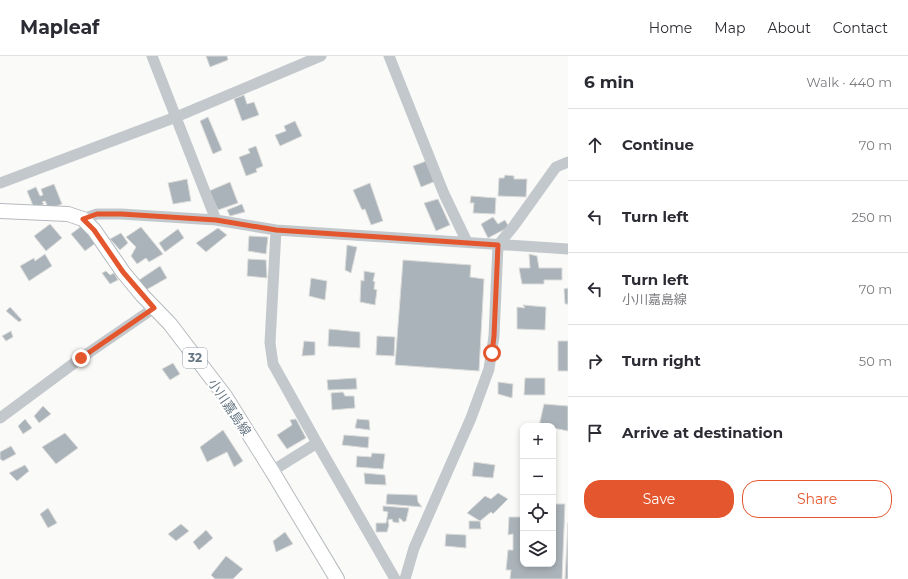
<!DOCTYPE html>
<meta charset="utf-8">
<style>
body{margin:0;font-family:Montserrat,"Noto Sans JP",sans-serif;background:#f2f2f3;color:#2b2b33}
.controls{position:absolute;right:12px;bottom:12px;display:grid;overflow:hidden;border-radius:8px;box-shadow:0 2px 6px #0003}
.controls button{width:36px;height:36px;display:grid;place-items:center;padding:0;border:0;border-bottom:1px solid #e1e1e2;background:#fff;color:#2b2b33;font:20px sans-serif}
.stop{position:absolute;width:12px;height:12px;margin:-9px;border:3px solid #e4572e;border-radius:50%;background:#fff}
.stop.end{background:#e4572e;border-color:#fff;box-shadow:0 1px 4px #0008}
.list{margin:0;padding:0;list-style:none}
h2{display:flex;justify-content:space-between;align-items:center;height:52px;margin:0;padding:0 16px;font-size:17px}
h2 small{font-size:13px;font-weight:400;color:#7c7c81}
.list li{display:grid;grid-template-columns:26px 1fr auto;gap:12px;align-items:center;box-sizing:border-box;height:72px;padding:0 16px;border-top:1px solid #e1e1e2}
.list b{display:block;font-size:15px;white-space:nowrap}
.list p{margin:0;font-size:13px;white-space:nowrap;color:#7c7c81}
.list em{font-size:13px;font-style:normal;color:#7c7c81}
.actions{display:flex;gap:8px;padding:12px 16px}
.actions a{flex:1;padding:9px 0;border:1px solid #e4572e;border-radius:16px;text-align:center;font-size:14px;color:#e4572e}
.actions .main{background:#e4572e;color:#fff}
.icon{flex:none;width:22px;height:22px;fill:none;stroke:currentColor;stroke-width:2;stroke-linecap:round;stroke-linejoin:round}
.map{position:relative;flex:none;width:568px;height:523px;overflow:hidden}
header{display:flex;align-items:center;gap:24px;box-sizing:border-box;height:56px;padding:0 20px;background:#fff;border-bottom:1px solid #e1e1e2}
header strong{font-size:19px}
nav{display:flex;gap:22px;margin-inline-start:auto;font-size:14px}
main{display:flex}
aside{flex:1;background:#fff}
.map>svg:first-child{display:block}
.building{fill:#aab3b9;stroke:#dcdcda}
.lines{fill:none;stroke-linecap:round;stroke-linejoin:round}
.major-casing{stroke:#b5babe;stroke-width:16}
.minor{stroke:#c3c8cc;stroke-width:11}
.major{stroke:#fff;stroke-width:14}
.route{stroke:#e4572e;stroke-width:5}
.labels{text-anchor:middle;stroke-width:4;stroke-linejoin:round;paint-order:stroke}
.shield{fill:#fff;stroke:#939fa8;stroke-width:1}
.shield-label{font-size:12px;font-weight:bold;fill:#657683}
.street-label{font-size:13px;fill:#657683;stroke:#fff}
</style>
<header>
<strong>Mapleaf</strong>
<nav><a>Home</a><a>Map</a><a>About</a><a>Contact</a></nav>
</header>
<main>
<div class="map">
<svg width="568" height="523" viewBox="0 0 568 523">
<rect width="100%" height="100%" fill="#fafaf8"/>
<path class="building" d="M206,0h21l1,4 -18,7z
M244,39l3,9 7,-2 5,13 -17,6 -8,-22z
M208,61l14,33 -9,4 -13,-33z
M295,65l7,15 -22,10 -5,-11 11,-4 -2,-5z
M256,90l7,20 -7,3 1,3 -11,4 -7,-19 11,-4 -2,-4z
M429,104l7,21 -15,6 -8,-21z
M505,119l9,1v3h13l-1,18 -28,-1 1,-18h5z
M187,123l4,22 -18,3 -5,-21z
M230,126l8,21 -20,7 -9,-19z
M370,127l13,38 -12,4 -6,-16 -3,1 -9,-20z
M54,128l8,20 -13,5 -4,-8 -3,1 2,2 -10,4 -7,-17 9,-4 4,9 3,-1 -2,-6z
M471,140l25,2 -1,16 -22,-1 1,-10h-4z
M438,143l12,26 -14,6 -12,-28z
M242,148l3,8 -15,4 -3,-6z
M493,161l5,7 7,-4 4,7 -21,11 -7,-14z
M50,168l12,14 -16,13 -12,-15z
M83,169l14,17 -12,9 -14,-17z
M141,171l22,27 -14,8 -3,-4 -9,6 -6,-8 5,-9 -10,-10z
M218,172l9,7 -21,17 -10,-9z
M178,173l6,9 -19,14 -6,-9z
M121,177l7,10 -8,7 -10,-11z
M249,180l19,1 -2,17 -18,-3z
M347,189l10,2 -6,26 -6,-3z
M45,198l7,12 -23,15 -9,-15 14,-8 1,3z
M529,198l8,2 2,12h23v12h-18v4h-22l-3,-16h11z
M248,203l18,1 1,18 -20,-2z
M403,204l68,5 -1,12 14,2 -5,92 -84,-6z
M160,210l7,12 -21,12 -7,-10z
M106,215l4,4 4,-2 4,7 -8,4 -8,-11z
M364,215l11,2 -2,8 2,1 -1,7 3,1 -2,15 -15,-3 1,-22 3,1z
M311,222l16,3 -2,19 -16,-4z
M568,232v16h-3l-1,-15z
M523,249l23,2 -1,23 -28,-1v-22l8,1z
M10,251l12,13 -3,2 -13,-11z
M329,273l31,3v16l-32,-2z
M11,275l2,6 -7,4 -4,-5z
M377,280l18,1 -1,19 -18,-1z
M304,285l11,1v13l-13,1z
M558,285h10v30h-10z
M173,307l7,11 -10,6 -8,-11z
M356,322l1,11 -29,1 -1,-10z
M525,322h20v17h-21z
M498,326l15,2 -1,14 -14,-4z
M343,336l2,4h9l1,12 -23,2 -1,-17z
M544,348l24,2v25l-15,-3v-2h-14z
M43,350l8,8 -12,9 -5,-7z
M25,363l7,9 -9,6 -5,-8z
M296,363l10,19 -19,11 -10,-14 15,-10 -2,-5z
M357,363l12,1 1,10 -15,-2z
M223,374l20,31 -9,6 -7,-15 -20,10 -7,-15z
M65,377l13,15 -22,16 -14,-17z
M344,379l25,2 -1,11 -26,-3z
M11,390l5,8 -13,7 -3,-2v-7z
M372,397l13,1 -2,15 -27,-2 1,-11 14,1z
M474,406l21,3 -2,13 -21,-2z
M25,409l4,6 -12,10 -8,-8z
M364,417l21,2 1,10 -21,-1z
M498,437l10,6 -15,15 -2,-2 -11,9 -13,-8 18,-17 6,3z
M387,438l30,1 1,7 4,5 -36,-3z
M553,448h12l-3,75h-52l1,-9h-5l2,-20h5v-16l-5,1 1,-18h14v47h30z
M383,450l26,2 -3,13 -3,1 -1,-2 -3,-2v5l-6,-1 -1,-3 -4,1 1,5 -2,7h-11v-9h10l2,-11 -5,-1z
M48,452l9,15 -9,5 -8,-14z
M469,465h11l1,8h-12z
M568,467v56h-3z
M181,468l8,7 -13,10 -8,-7z
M206,474l7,8 -14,12 -6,-8z
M285,476l8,12 -17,8 -3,-11z
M446,478l20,1v13l-21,-2z
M226,500l17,13 -10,10h-18l-4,-4z"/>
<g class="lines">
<g class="major-casing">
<path id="major" d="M0,155l68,3 15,5 11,11 29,42 19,23 28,29 55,72 47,75 65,108"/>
</g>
<path class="minor" d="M152,0l64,164
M389,0l55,138 23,48
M0,127l176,-66 145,-61
M83,163l14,-5h24l95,6 60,10 292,19
M276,174l-6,113 3,21 44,79 78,136
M0,362l81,-60 73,-50
M272,415l45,-28
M405,523l9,-31 57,-130 18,-49 5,-33 4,-91 15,-18 43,-60 12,-5"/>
<use href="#major" class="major"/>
</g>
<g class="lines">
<path class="route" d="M81,302l73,-50 -31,-36 -29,-42 -11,-11 14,-5h24l95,6 60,10 222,15 -4,91 -2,17"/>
</g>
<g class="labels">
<rect class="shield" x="183" y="292" width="24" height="20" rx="3"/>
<g class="shield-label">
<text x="195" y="306">32</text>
</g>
<g class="street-label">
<text transform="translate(230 351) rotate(56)" y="5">小川嘉島線</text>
</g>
</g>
</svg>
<div class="controls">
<button>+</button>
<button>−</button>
<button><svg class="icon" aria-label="locate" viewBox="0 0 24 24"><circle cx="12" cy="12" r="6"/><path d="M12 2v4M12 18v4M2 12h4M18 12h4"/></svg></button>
<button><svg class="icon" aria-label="layers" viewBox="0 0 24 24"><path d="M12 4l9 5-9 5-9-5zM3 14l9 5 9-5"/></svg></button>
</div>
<div class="stop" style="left:492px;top:297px"></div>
<div class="stop end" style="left:81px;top:302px"></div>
</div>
<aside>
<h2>6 min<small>Walk · 440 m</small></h2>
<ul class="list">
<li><svg class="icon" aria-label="ahead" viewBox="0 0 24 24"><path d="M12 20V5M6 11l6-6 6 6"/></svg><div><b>Continue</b></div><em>70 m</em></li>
<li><svg class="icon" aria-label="left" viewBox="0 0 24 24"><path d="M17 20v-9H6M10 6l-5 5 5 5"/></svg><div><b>Turn left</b></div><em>250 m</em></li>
<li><svg class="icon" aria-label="left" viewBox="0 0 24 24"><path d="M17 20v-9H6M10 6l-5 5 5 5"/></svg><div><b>Turn left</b><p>小川嘉島線</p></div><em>70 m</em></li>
<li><svg class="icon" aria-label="right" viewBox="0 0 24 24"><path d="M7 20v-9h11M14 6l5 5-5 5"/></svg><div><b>Turn right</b></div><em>50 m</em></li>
<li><svg class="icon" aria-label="arrive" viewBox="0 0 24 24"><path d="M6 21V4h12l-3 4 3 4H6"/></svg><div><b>Arrive at destination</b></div></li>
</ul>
<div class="actions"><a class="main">Save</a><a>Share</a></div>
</aside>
</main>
